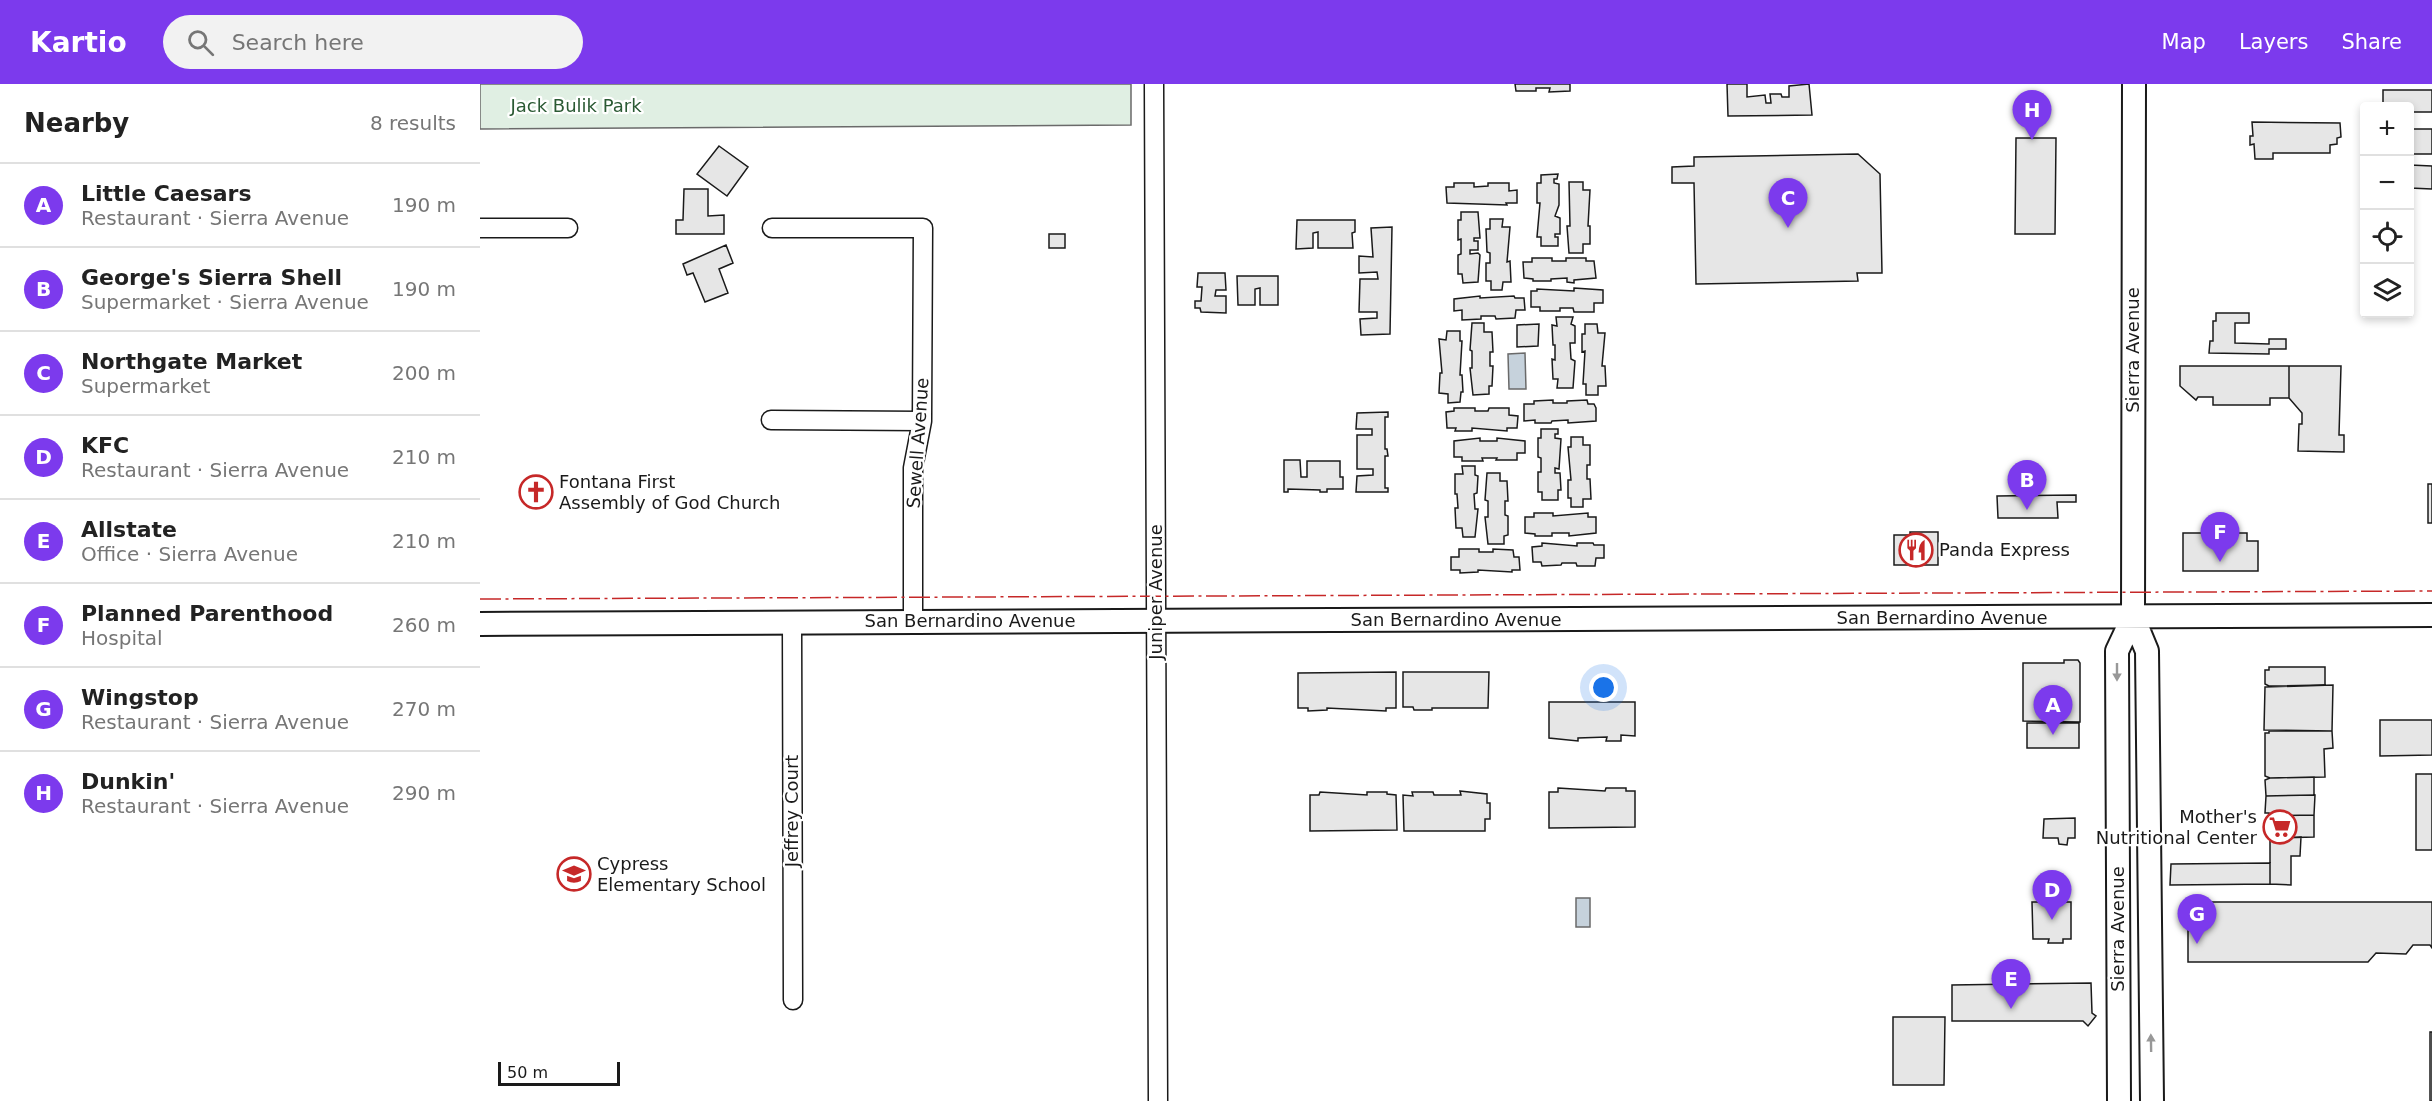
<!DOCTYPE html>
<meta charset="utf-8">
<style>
body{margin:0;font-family:"DejaVu Sans",sans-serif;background:#f2f2f2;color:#222}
.controls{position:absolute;right:18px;top:18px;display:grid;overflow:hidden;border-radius:6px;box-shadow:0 3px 9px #0003}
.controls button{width:54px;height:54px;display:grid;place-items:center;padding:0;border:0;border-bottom:2px solid #e0e0e0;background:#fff;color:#222;font:30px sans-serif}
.scale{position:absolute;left:18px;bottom:15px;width:122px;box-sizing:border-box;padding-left:6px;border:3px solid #1a1a1a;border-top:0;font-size:16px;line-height:21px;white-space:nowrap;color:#1a1a1a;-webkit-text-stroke:4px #fff;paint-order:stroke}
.you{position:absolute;left:1124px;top:604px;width:21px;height:21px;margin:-15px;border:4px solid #fff;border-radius:50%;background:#1a73e8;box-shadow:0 0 0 9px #1a73e833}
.badge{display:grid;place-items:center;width:39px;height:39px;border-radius:50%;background:#7c3aed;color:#fff;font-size:20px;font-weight:700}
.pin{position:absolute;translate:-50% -50px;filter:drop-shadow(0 2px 3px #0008)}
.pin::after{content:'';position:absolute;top:32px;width:21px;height:18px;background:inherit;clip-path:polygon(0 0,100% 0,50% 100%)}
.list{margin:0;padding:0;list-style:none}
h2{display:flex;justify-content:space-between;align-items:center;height:78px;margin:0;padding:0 24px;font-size:26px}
h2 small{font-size:20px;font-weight:400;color:#767676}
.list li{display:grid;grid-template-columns:39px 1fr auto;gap:18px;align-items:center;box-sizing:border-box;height:84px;padding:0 24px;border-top:2px solid #e0e0e0}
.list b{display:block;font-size:22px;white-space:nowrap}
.list p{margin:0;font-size:20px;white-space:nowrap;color:#767676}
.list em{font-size:20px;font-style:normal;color:#767676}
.icon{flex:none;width:33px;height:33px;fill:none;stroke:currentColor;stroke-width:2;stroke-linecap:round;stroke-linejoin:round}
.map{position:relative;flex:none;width:1952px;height:1017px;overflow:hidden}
header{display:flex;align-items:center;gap:36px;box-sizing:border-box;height:84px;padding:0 30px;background:#7c3aed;color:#fff}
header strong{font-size:28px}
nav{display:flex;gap:33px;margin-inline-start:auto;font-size:21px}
.search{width:420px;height:54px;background:#f2f2f2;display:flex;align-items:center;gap:15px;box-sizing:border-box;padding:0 21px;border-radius:33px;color:#767676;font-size:22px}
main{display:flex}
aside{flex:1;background:#fff}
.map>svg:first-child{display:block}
.green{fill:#e0efe3;stroke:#6a6a6a;stroke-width:1.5}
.water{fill:#c6d2dc;stroke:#6a6a6a;stroke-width:1.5}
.building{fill:#e6e6e6;stroke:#1a1a1a;stroke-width:1.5}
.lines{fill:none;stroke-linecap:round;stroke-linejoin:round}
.minor-casing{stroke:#1a1a1a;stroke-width:21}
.major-casing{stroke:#1a1a1a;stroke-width:26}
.minor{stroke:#fff;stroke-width:18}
.major{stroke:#fff;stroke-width:22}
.power{stroke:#c62828;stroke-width:1.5;stroke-dasharray:21 4.5 3 4.5;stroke-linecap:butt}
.oneway{fill:#989898}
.labels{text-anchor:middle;stroke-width:4.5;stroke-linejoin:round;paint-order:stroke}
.park-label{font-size:18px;fill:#2b5a34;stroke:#fff}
.street-label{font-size:18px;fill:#1a1a1a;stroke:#fff}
.poi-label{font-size:18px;fill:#1a1a1a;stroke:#fff;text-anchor:start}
</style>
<header>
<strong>Kartio</strong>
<div class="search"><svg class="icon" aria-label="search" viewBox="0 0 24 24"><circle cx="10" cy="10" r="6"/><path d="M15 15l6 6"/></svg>Search here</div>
<nav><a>Map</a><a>Layers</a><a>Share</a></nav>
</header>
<main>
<aside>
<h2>Nearby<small>8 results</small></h2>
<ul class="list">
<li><span class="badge">A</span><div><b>Little Caesars</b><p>Restaurant · Sierra Avenue</p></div><em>190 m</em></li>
<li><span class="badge">B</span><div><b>George's Sierra Shell</b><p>Supermarket · Sierra Avenue</p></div><em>190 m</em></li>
<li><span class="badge">C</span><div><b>Northgate Market</b><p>Supermarket</p></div><em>200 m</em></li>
<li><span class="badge">D</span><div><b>KFC</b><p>Restaurant · Sierra Avenue</p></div><em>210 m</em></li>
<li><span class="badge">E</span><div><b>Allstate</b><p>Office · Sierra Avenue</p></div><em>210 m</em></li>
<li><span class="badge">F</span><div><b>Planned Parenthood</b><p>Hospital</p></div><em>260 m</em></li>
<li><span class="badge">G</span><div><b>Wingstop</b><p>Restaurant · Sierra Avenue</p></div><em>270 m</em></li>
<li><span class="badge">H</span><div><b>Dunkin'</b><p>Restaurant · Sierra Avenue</p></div><em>290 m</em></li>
</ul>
</aside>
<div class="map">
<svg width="1952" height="1017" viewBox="0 0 1952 1017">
<rect width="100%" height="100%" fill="#fff"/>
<path class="green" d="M0,0h651v41l-651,4z"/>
<path class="water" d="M1045,269l1,36h-17l-1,-35z
M1096,814h14v29h-14z"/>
<path class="building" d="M1035,0h55v7l-21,1 1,-4h-14v3h-20z
M1247,0h20v13l18,-2 1,8h5l-1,-9h11l1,3h7v-11l20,-2 3,31 -84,1z
M1903,6h49v22h-22v-6h-27z
M1772,38l88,1 1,14 -4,1v6l-7,1v8h-57v6h-18l-1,-15 -4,1v-9h3z
M1930,45h22v25h-22z
M1536,54h40l-1,96h-40z
M239,62l29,21 -21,29 -30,-22z
M1378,70l22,20 2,99h-25l1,8 -162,3 -2,-101h-22v-16l22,-1v-9z
M1930,81l22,1v23l-22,-1z
M1078,90l-1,5h-3v4l5,1v21l-4,11 5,2v16h-5v3h3v9h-17v-9h-4l3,-34h-3v-20h4v-8z
M1089,98h14v8h7l-2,36h2v18h-7v9h-14l-2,-27h3z
M974,99h20v4l14,-1v-3h21v8l8,-1v13h-11l1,2 -60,-2 -1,-16h8z
M204,105h24v27l16,-1v19h-48v-14h7z
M981,128h17l2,26h-6v3h4v9h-8v4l8,-1 2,2 -2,27 -15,1 -1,-9h-4v-19l3,-1v-15l-3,1v-20h3z
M1010,135h13l-1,8h8l-3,35 3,-1 1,21h-8l-1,8h-11v-9h-5v-18h4v-10l-3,-1 -1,-23h4z
M817,136h58v12l-3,1 1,15h-35v-16l-5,1v15l-17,1z
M912,143l-2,107 -29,1 -1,-16 17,-1v-6h-18l1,-33h18l-1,-7 -18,1v-17l14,1 -2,-29z
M569,150h16v14h-16z
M246,161l7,18 -14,6 9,24 -23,9 -12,-29 -6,2 -4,-11z
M1052,174h20v3h14v-3h20v3h8l2,17 -22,2v3l-7,-1v-4l-16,1v2h-18v-2l-9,-1 -1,-16h9z
M718,189h27l1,17h-10l-1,6h11v17l-25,-1 -1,-4h-5v-7h6l1,-14h-5z
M757,192h41v29h-18v-17l-5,1v16h-17z
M1094,204l29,2v13h-9v9h-20l-1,-4h-13v3h-20v-4h-9v-16h6v-2l37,2z
M1000,212v2l34,-2 1,2h9l1,12h-9l-1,8 -19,1 -1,-3h-14v3l-19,1v-10l-8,1v-12z
M1736,229h33v10h-14v20l34,1v-5h17v10h-17v5l-60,-1 1,-12h3v-20h3z
M1076,233h17l-2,7 4,2v17h-5l1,16 4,2 -2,27h-16l1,-9h-5l-1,-20 3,1v-15h-2l-1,-20 5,1z
M992,239h12v9h8l1,20h-3v14h3l-1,20h-3v8l-16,1 -3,-27h2v-17l-2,-1z
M1059,240l-1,22 -21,1v-22z
M1105,240h12l1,9h7l-3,33h3l1,20h-8v9h-12v-11h-3l2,-33 -3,1v-18h3z
M967,247h13v10h2l-2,34h2l1,17h-2l-1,10 -12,1v-9l-9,-1 1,-20h2l-3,-34 7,1z
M1700,282h109v32h-19v7h-57v-8h-15l-2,3 -16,-14z
M1809,282h52l-2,69h5v17l-46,-1 1,-27h3v-11l-13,-15z
M1073,316v3h14v-2l20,-1 1,4h6l2,4v13l-28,2v-3l-16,1 -1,2h-16v-3l-11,1v-17h10v-3z
M974,324h21v3h13l1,-3h20v7l9,1 -1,12h-10v3l-35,-3v3h-17l1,-3h-9l-1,-16 8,-1z
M908,328v5h-3v32h2l1,7h-3v32h3v4h-32l1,-16 16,-1v-6h-16v-34h15v-6h-16l1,-16z
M1061,345h17v5h-3v4l6,1 -2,30 -4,-1v5h5l1,17h-3v10h-16v-8h-4v-20h3v-14l-3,-1v-19h3z
M1091,353h12v8h7v20h-3v14h3l1,20h-8v8h-12v-9h-3v-18h3l-3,-33h3z
M1000,354v3h17v-3l28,3v12h-8v7h-21l1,-2h-15l1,3h-21v-4h-8v-16z
M804,376h16l1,17h6v-16h33v16h3v12h-16v3h-7v-2l-32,-1v3h-4z
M982,382h13v9l3,1 -1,17 -3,1 1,15h3l-3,28h-12l-1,-9h-6l-1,-20h3l-1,-14h-2v-20h8z
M1007,389h13v8h7l1,20h-3v14l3,1v19l-4,1v8h-16l-3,-27h3v-16l-3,-1z
M1948,400h4v39h-4z
M1596,411v7h-19l1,16h-60l-1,-22z
M1054,429h19v3l35,-3v4h8v16l-27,3v-3h-17v3h-17v-2l-10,-1v-16h9z
M1430,448h28v33h-44v-30h16z
M1703,449h64v8h11v30h-75z
M1062,459l35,3v-3h16l1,2h10v13h-8l-1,8h-18l-1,-3h-14l-1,2 -19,1 -1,-4h-8l-1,-15 10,-1z
M979,465h20v3h14v-3l20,1 1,7h5l1,13h-8v2l-34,-2v2l-18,1v-3h-9v-13h8z
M1584,576h14l2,3v59l-57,-1v-58h41z
M1789,583h56v18l-56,1 -4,-2v-14h4z
M916,588v36h-10v3l-59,-3v2l-19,1v-3h-10v-35z
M923,588h86l-1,36h-56v2h-18l-1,-3h-10z
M1853,601l-1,46 -68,-1 1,-43z
M1069,618h86v34l-14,-1v6h-15l1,-4 -29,1v3l-29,-3z
M1900,636h52v35l-52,1z
M1547,639h52v25h-52z
M1789,647h63l1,17 -9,1 1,28 -55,1 -5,-2v-43h4z
M1936,690h16v76h-16z
M1834,693v18l-48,1 -1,-16 5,-2z
M1078,704l47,3 1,-3h20v3h9v36l-86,1v-36h9z
M980,707l27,3v9h3v16h-5v12h-81l-1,-36 10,1 -1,-4h21l1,3h27z
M840,708l47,3v-3h20v2l9,1 1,35 -87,1v-36h9z
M1835,711l-1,20 -45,1v-3h-4l1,-17z
M1834,731v22l-44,1 -1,-22z
M1595,734v20h-7l-1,7 -8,-1 -1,-6h-15l1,-19z
M1821,753l-1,19h-9v29l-21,-1v-46z
M1790,779v21l-100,1 1,-21z
M1552,818h39v37h-8v4h-15l1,-4h-16z
M1708,818h244v46l-2,-3h-17l-7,9 -30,-1 -8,9h-180z
M1611,899l1,30 4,3 -8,10 -5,-5h-131v-36z
M1413,933h52l-1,68h-51z
M1950,948h2v69h-2z"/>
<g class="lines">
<g class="minor-casing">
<path id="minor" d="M674,0l4,1017
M0,144h88
M292,144h151l-1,193 -9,47v154
M291,336l151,1
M312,538l1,378"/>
</g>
<g class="major-casing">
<path id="major" d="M1654,0l-1,533 14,34 5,450
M0,540l1952,-9
M1639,1017l-2,-450 16,-34"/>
</g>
<use href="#minor" class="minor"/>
<use href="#major" class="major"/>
<path class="power" d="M0,515l1952,-8"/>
</g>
<defs><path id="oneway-solid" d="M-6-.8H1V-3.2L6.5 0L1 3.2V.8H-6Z" transform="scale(1.5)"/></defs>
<g class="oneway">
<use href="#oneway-solid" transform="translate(1637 588) rotate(90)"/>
<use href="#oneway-solid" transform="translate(1671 959) rotate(-91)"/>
</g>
<defs>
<g id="church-ring" transform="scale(1.725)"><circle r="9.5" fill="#fff" stroke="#c62828" stroke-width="1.5"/><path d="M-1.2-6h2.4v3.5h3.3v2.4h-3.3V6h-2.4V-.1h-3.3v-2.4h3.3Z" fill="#c62828"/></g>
<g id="restaurant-ring" transform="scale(1.725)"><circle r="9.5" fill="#fff" stroke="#c62828" stroke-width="1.5"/><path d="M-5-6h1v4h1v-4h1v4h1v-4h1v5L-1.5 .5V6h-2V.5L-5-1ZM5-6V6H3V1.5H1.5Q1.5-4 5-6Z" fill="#c62828"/></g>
<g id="supermarket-ring" transform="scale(1.725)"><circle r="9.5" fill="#fff" stroke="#c62828" stroke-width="1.5"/><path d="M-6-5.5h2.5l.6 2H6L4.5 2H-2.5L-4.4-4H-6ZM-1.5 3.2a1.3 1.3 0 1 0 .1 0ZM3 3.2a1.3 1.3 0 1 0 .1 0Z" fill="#c62828"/></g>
<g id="school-ring" transform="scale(1.725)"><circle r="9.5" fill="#fff" stroke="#c62828" stroke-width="1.5"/><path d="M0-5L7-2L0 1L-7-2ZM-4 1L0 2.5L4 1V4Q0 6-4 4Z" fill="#c62828"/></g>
</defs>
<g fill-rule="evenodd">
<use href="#church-ring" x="56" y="408"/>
<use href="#restaurant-ring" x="1436" y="466"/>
<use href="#supermarket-ring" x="1800" y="743"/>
<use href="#school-ring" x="94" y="790"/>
</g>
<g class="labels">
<g class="park-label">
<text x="96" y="28">Jack Bulik Park</text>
</g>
<g class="street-label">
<text transform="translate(1653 266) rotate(-90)" y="6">Sierra Avenue</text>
<text transform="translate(438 359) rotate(-86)" y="6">Sewell Avenue</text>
<text transform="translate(676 508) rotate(-90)" y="6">Juniper Avenue</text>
<text x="1462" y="540">San Bernardino Avenue</text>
<text x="976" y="542">San Bernardino Avenue</text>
<text x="490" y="543">San Bernardino Avenue</text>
<text transform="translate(312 727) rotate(-90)" y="6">Jeffrey Court</text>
<text transform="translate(1638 845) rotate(-90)" y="6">Sierra Avenue</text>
</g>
<g class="poi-label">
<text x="79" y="404">Fontana First<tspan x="79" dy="21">Assembly of God Church</tspan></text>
<text x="1459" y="472">Panda Express</text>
<text x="1777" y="739" text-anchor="end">Mother's<tspan x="1777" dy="21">Nutritional Center</tspan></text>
<text x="117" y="786">Cypress<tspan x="117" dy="21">Elementary School</tspan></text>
</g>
</g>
</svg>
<div class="controls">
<button>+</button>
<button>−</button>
<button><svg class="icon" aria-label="locate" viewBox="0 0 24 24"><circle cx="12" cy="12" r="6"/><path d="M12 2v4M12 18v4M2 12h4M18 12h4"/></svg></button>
<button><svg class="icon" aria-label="layers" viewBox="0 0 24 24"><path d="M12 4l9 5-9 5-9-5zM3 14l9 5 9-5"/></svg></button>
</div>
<div class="scale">50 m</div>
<div class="you"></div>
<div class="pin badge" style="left:1573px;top:651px">A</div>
<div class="pin badge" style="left:1547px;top:426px">B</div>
<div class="pin badge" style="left:1308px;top:144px">C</div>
<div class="pin badge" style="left:1572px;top:836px">D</div>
<div class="pin badge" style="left:1531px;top:925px">E</div>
<div class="pin badge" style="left:1740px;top:478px">F</div>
<div class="pin badge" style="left:1717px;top:860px">G</div>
<div class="pin badge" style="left:1552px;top:56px">H</div>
</div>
</main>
